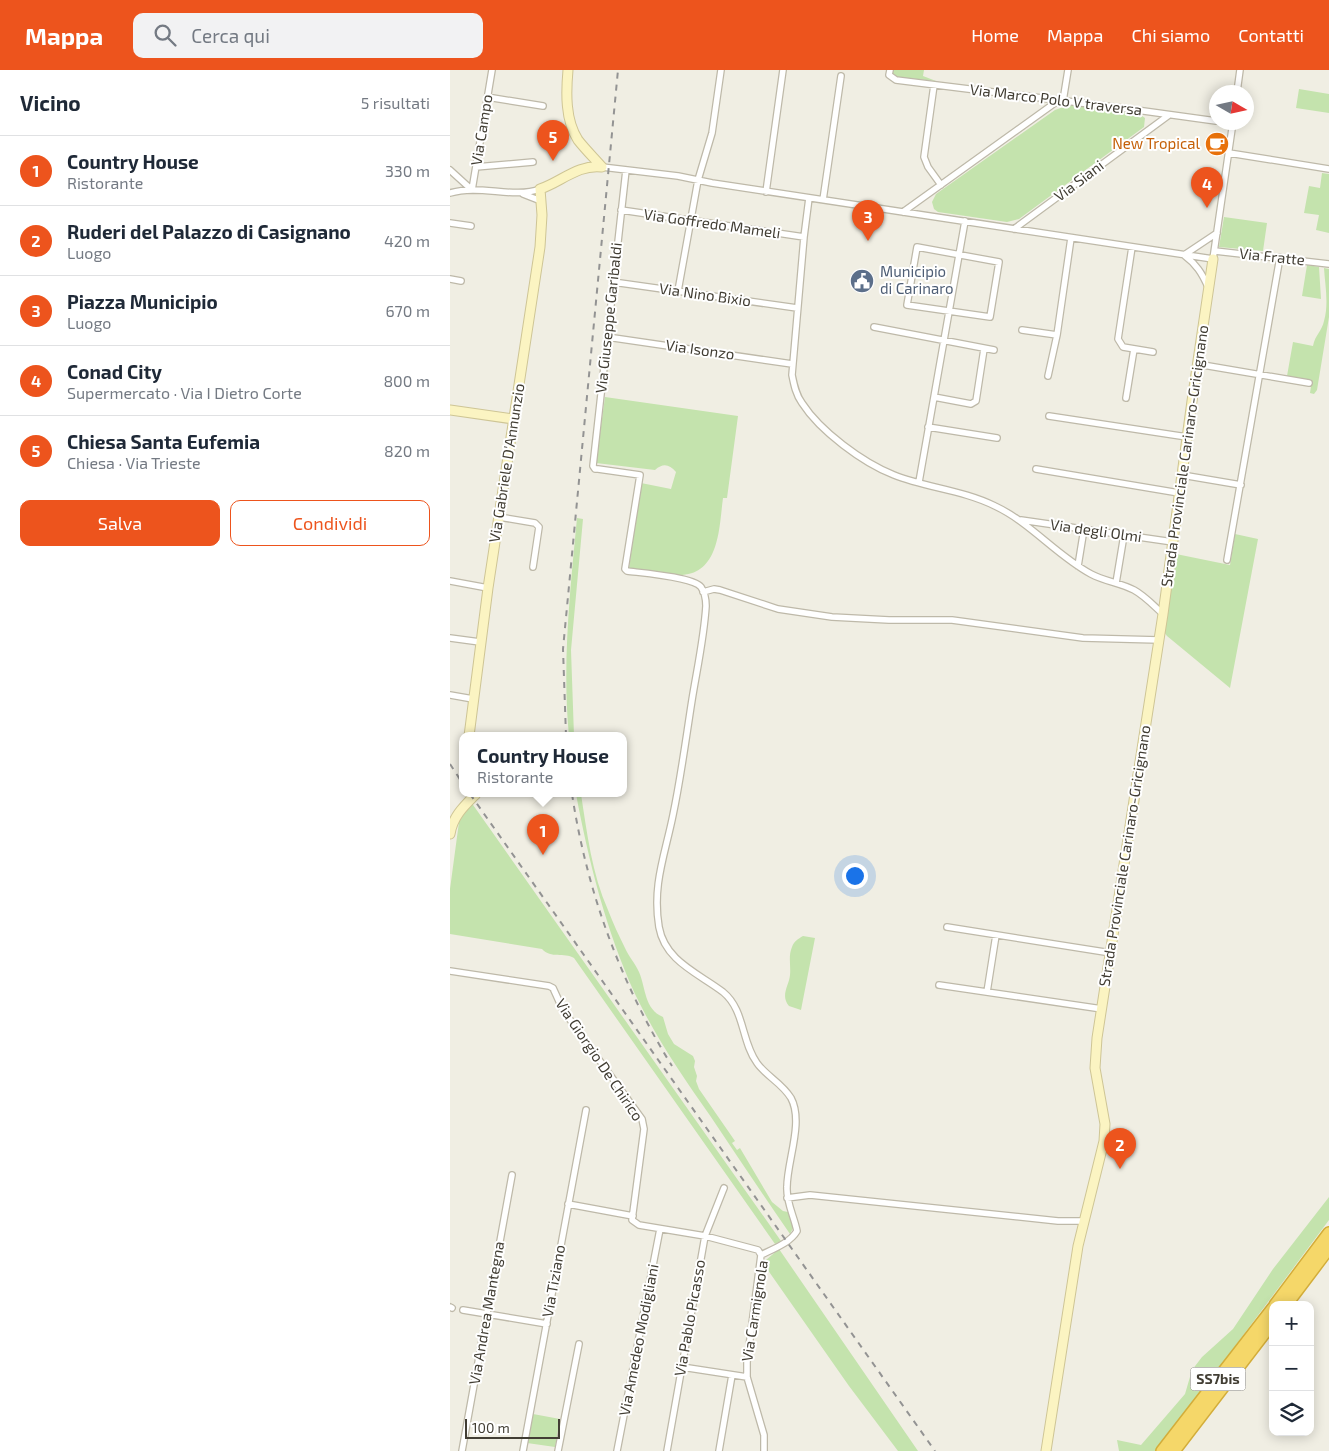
<!DOCTYPE html>
<html lang="it">
<meta charset="utf-8">
<style>
body{margin:0;font-family:"Exo 2",sans-serif;background:#f2f2f3;color:#1f2937}
.controls{position:absolute;right:15px;bottom:15px;display:grid;overflow:hidden;border-radius:10px;box-shadow:0 2px 12px #0003}
.controls button{width:45px;height:45px;display:grid;place-items:center;padding:0;border:0;border-bottom:1px solid #e0e1e3;background:#fff;color:#1f2937;font:25px sans-serif}
.compass{position:absolute;left:759px;top:15px;width:45px;height:45px;border-radius:50%;background:#fff;box-shadow:0 2px 12px #0003;rotate:99deg}
.scale{position:absolute;left:15px;bottom:12px;width:95px;box-sizing:border-box;padding-left:5px;border:2px solid #423e34;border-top:0;font-size:14px;line-height:18px;white-space:nowrap;color:#423e34;-webkit-text-stroke:4px #fff;paint-order:stroke}
.you{position:absolute;left:404px;top:805px;width:18px;height:18px;margin:-12px;border:4px solid #fff;border-radius:50%;background:#1a73e8;box-shadow:0 0 0 8px #1a73e833}
.badge{display:grid;place-items:center;width:32px;height:32px;border-radius:50%;background:#ed541d;color:#fff;font-size:16px;font-weight:700}
.pin{position:absolute;translate:-50% -41px;filter:drop-shadow(0 1px 2px #0008)}
.pin::after{content:'';position:absolute;top:26px;width:18px;height:15px;background:inherit;clip-path:polygon(0 0,100% 0,50% 100%)}
.popup{position:absolute;left:9px;top:662px;width:168px;height:65px;box-sizing:border-box;display:grid;place-content:center;border-radius:10px;background:#fff;filter:drop-shadow(0 1px 4px #0005);font-size:16px;white-space:nowrap;color:#747a83}
.popup b{font-size:19px;color:#1f2937}
.popup::after{content:'';position:absolute;left:50%;top:100%;margin-left:-10px;border:10px solid transparent;border-top-color:#fff}
.list{margin:0;padding:0;list-style:none}
h2{display:flex;justify-content:space-between;align-items:center;height:65px;margin:0;padding:0 20px;font-size:21px}
h2 small{font-size:16px;font-weight:400;color:#747a83}
.list li{display:grid;grid-template-columns:32px 1fr auto;gap:15px;align-items:center;box-sizing:border-box;height:70px;padding:0 20px;border-top:1px solid #e0e1e3}
.list b{display:block;font-size:19px;white-space:nowrap}
.list p{margin:0;font-size:16px;white-space:nowrap;color:#747a83}
.list em{font-size:16px;font-style:normal;color:#747a83}
.actions{display:flex;gap:10px;padding:15px 20px}
.actions a{flex:1;padding:11px 0;border:1px solid #ed541d;border-radius:10px;text-align:center;font-size:18px;color:#ed541d}
.actions .main{background:#ed541d;color:#fff}
.icon{flex:none;width:28px;height:28px;fill:none;stroke:currentColor;stroke-width:2;stroke-linecap:round;stroke-linejoin:round}
.map{position:relative;flex:none;width:879px;height:1381px;overflow:hidden}
header{display:flex;align-items:center;gap:30px;box-sizing:border-box;height:70px;padding:0 25px;background:#ed541d;color:#fff}
header strong{font-size:24px}
nav{display:flex;gap:28px;margin-inline-start:auto;font-size:18px}
.search{width:350px;height:45px;background:#f2f2f3;display:flex;align-items:center;gap:12px;box-sizing:border-box;padding:0 18px;border-radius:10px;color:#747a83;font-size:19px}
main{display:flex}
aside{flex:1;background:#fff}
.map>svg:first-child{display:block}
.green{fill:#c4e3ad}
.lines{fill:none;stroke-linecap:round;stroke-linejoin:round}
.street-casing{stroke:#beb9a9;stroke-width:8}
.secondary-casing{stroke:#cec595;stroke-width:11}
.highway-casing{stroke:#d3ad3a;stroke-width:14}
.street{stroke:#fff;stroke-width:5.5}
.secondary{stroke:#fbf4c2;stroke-width:9}
.highway{stroke:#f5d769;stroke-width:11}
.rail{stroke:#939393;stroke-width:2;stroke-dasharray:6 6;stroke-linecap:butt}
.labels{text-anchor:middle;stroke-width:4;stroke-linejoin:round;paint-order:stroke}
.shield{fill:#fff;stroke:#7b7871;stroke-width:1}
.shield-label{font-size:14px;font-weight:bold;fill:#423e34}
.street-label{font-size:15px;fill:#423e34;stroke:#fff}
.food-label{font-size:15px;fill:#c56008;stroke:#fff;text-anchor:end}
.service-label{font-size:15px;fill:#4e5e75;stroke:#fff;text-anchor:start}
</style>
<header>
<strong>Mappa</strong>
<div class="search"><svg class="icon" aria-label="search" viewBox="0 0 24 24"><circle cx="10" cy="10" r="6"/><path d="M15 15l6 6"/></svg>Cerca qui</div>
<nav><a>Home</a><a>Mappa</a><a>Chi siamo</a><a>Contatti</a></nav>
</header>
<main>
<aside>
<h2>Vicino<small>5 risultati</small></h2>
<ul class="list">
<li><span class="badge">1</span><div><b>Country House</b><p>Ristorante</p></div><em>330 m</em></li>
<li><span class="badge">2</span><div><b>Ruderi del Palazzo di Casignano</b><p>Luogo</p></div><em>420 m</em></li>
<li><span class="badge">3</span><div><b>Piazza Municipio</b><p>Luogo</p></div><em>670 m</em></li>
<li><span class="badge">4</span><div><b>Conad City</b><p>Supermercato · Via I Dietro Corte</p></div><em>800 m</em></li>
<li><span class="badge">5</span><div><b>Chiesa Santa Eufemia</b><p>Chiesa · Via Trieste</p></div><em>820 m</em></li>
</ul>
<div class="actions"><a class="main">Salva</a><a>Condividi</a></div>
</aside>
<div class="map">
<svg width="879" height="1381" viewBox="0 0 879 1381">
<rect width="100%" height="100%" fill="#f0eee3"/>
<path class="green" d="M442,0h32l-1,6 13,5 -40,-4 -5,-2z
M849,19l30,5v19l-33,-5z
M622,34l67,10 6,4 -1,9 -125,92 -12,3 -69,-10 -4,-3 -2,-7 4,-8 119,-84z
M872,103l7,1v59l-13,-3 3,-15 -15,-2 5,-27 11,2z
M774,147l43,6 -4,28 -44,-4z
M857,195l12,2 2,32 -19,-3z
M874,198l5,1v48l-12,73 -3,4 -4,-1 2,-13 -25,-4 6,-34 20,4c2,-11 9,-15 11,-25 5,-17 1,-36 0,-53z
M155,327l133,19 -11,82h-4c-4,29 -3,78 -45,77 -16,0 -33,-5 -49,-7l12,-85 30,6 5,-17c-7,-8 -13,-9 -21,-2l-59,-7z
M127,448l6,1 -12,131 3,86h-5c-7,-72 1,-145 8,-218z
M785,464l23,5 -28,149 -63,-52 -3,-4 12,-78 54,11z
M126,724h5c6,39 11,80 27,116 5,13 11,26 17,38 4,9 10,15 14,24 7,16 5,37 24,45l5,17 6,10 19,12 2,5 -1,6 3,9 -1,5 3,8 36,52 -3,2 5,7 3,-2 32,54 11,9 5,1 5,16 -3,6c-27,-39 -53,-78 -79,-117 -28,-40 -55,-79 -76,-123 -29,-64 -46,-131 -59,-200z
M21,732l310,439 -6,3 -201,-286c-10,-6 -23,1 -32,-9l-92,-15v-45l9,-67z
M353,866l12,2 -14,72 -12,-4c-9,-11 0,-20 1,-31 1,-9 -2,-19 2,-28 2,-6 6,-8 11,-11z
M879,1127v23l-172,231h-38l-2,-11 24,5 44,-51 7,-24 10,-13 31,-28 40,-60z
M329,1179l139,202h-20l-49,-65 -84,-120 1,-6z
M83,1344l27,5 -5,28 -28,-4z"/>
<g class="lines">
<g class="street-casing">
<path id="street" d="M440,0l-1,5 7,5 226,28 94,13
M484,15l-10,72 4,10 13,18
M787,22l3,-22
M37,27l56,9
M613,31l5,-31
M774,52l9,2
M779,83l100,16
M26,97l57,-5
M152,97l76,9 34,7 501,76 20,-137
M0,100l22,20
M176,100l-33,296 2,3h3l42,6 -15,94 2,2c15,2 66,6 74,16 4,6 5,13 5,19 -2,32 -9,63 -14,94 -6,38 -11,77 -19,115 -8,40 -21,70 -14,112 6,34 39,46 64,65 22,18 18,49 34,71 9,13 25,20 34,35 13,24 -4,63 -4,89 -1,15 7,29 10,44 -7,12 -24,18 -36,24l-14,107v15l17,58v16
M22,120l20,-120
M316,122l17,-122
M0,123c31,-9 62,6 90,-4
M73,124l18,7
M359,128l-5,39 -12,138c2,10 4,20 10,28 18,28 61,60 92,72 33,13 69,15 101,31 36,17 61,49 96,68 13,7 29,9 43,16 11,6 20,16 29,24
M373,130l18,-124
M171,140l183,27
M453,142l156,-112
M0,153l21,3
M564,159l155,-114
M467,177l82,15 -9,55 -83,-12z
M682,177l-14,92 5,8 30,5
M765,181l114,13
M0,209l11,2
M163,212l184,26
M758,217c-6,-14 -12,-23 -24,-32l33,-22
M228,221l20,-111 14,-47 9,-63
M424,257l120,23
M572,260l35,5
M157,267l185,27
M747,294l112,19
M598,306l9,-41 14,-97
M484,327l37,7 5,-3 8,-52
M676,328l8,-49
M599,346l138,21
M478,357l69,11
M586,399l143,24
M732,405l59,10
M469,412l46,-261
M49,447l36,6 4,4 -6,40
M571,450l152,22
M777,490l53,-303
M628,496l6,-37
M0,511l38,7
M666,513l8,-48
M253,522l11,-3 6,1 58,19 54,8 57,3h63l131,18 76,2
M0,568l30,4
M0,625l23,4
M497,857l164,26
M0,901l99,15 4,2 10,22 79,109 2,10 -12,91 7,5 66,11 53,14 3,5
M489,915l163,24
M537,922l9,-57
M337,1128l23,-3 248,26h25
M118,1134l65,12
M0,1237l2,1
M13,1240l84,14
M232,1297l65,10
M12,1381l50,-276
M73,1381l63,-341
M108,1381l21,-107
M167,1381l43,-222
M217,1381l38,-215 19,-48
M269,1381l13,-76"/>
</g>
<g class="secondary-casing">
<path id="secondary" d="M118,0c-2,22 -3,50 10,70 7,9 16,18 24,27
M0,340l63,9
M19,666l19,-148 52,-341 2,-32 -2,-26c21,-7 38,-25 62,-22
M0,764c3,-18 14,-28 26,-40
M596,1381l32,-205 26,-105 1,-17 -10,-56 2,-30 66,-424 29,-213 21,-142"/>
</g>
<g class="highway-casing">
<path id="highway" d="M825,1235l54,-72
M836,1235l43,-57
M712,1381l111,-143
M724,1381l99,-129"/>
</g>
<use href="#street" class="street"/>
<use href="#secondary" class="secondary"/>
<use href="#highway" class="highway"/>
<path class="rail" d="M116,666l-3,-87 55,-579
M0,694l13,20
M20,724l465,657
M122,724c15,98 48,188 100,272"/>
</g>
<defs>
<g id="cafe-disc" transform="scale(1.25)"><circle r="9.5" fill="#e8710a" stroke="#fff"/><path d="M-5.5-4.5H6V0H3Q3 3.5 0 3.5H-2.5Q-5.5 3.5-5.5 0ZM3-3.2v2h1.7v-2ZM-6 4.5H4V6H-6Z" fill="#fff"/></g>
<g id="civic-disc" transform="scale(1.25)"><circle r="9.5" fill="#5c6f8a" stroke="#fff"/><path d="M-.6-6.5H3V-4.5H.6V-3L4-1V1h2V6H-6V1h2V-1L-.6-3ZM-1.2 2.5V6h2.4V2.5Z" fill="#fff"/></g>
</defs>
<g fill-rule="evenodd">
<use href="#cafe-disc" x="767" y="74"/>
<use href="#civic-disc" x="412" y="211"/>
</g>
<g class="labels">
<rect class="shield" x="740.5" y="1297.5" width="55" height="23" rx="4"/>
<g class="shield-label">
<text x="768" y="1314">SS7bis</text>
</g>
<g class="street-label">
<text transform="translate(606 30) rotate(7)" y="5">Via Marco Polo V traversa</text>
<text transform="translate(32 60) rotate(-81)" y="5">Via Campo</text>
<text transform="translate(629 111) rotate(-37)" y="5">Via Siani</text>
<text transform="translate(262 154) rotate(8)" y="5">Via Goffredo Mameli</text>
<text transform="translate(822 187) rotate(6)" y="5">Via Fratte</text>
<text transform="translate(255 225) rotate(8)" y="5">Via Nino Bixio</text>
<text transform="translate(159 248) rotate(-84)" y="5">Via Giuseppe Garibaldi</text>
<text transform="translate(250 280) rotate(8)" y="5">Via Isonzo</text>
<text transform="translate(735 386) rotate(-82)" y="5">Strada Provinciale Carinaro-Gricignano</text>
<text transform="translate(57 393) rotate(-81)" y="5">Via Gabriele D'Annunzio</text>
<text transform="translate(646 461) rotate(8)" y="5">Via degli Olmi</text>
<text transform="translate(675 786) rotate(-81)" y="5">Strada Provinciale Carinaro-Gricignano</text>
<text transform="translate(149 990) rotate(56)" y="5">Via Giorgio De Chirico</text>
<text transform="translate(104 1211) rotate(-80)" y="5">Via Tiziano</text>
<text transform="translate(305 1241) rotate(-81)" y="5">Via Carmignola</text>
<text transform="translate(37 1243) rotate(-80)" y="5">Via Andrea Mantegna</text>
<text transform="translate(240 1248) rotate(-80)" y="5">Via Pablo Picasso</text>
<text transform="translate(189 1270) rotate(-79)" y="5">Via Amedeo Modigliani</text>
</g>
<g class="food-label">
<text x="750" y="79">New Tropical</text>
</g>
<g class="service-label">
<text x="430" y="207">Municipio<tspan x="430" dy="17">di Carinaro</tspan></text>
</g>
</g>
</svg>
<div class="controls">
<button>+</button>
<button>−</button>
<button><svg class="icon" aria-label="layers" viewBox="0 0 24 24"><path d="M12 4l9 5-9 5-9-5zM3 14l9 5 9-5"/></svg></button>
</div>
<svg class="compass" viewBox="-18 -18 36 36"><path d="M0-13l5 13h-10z" fill="#e53935"/><path d="M0 13l5-13h-10z" fill="#747a83"/></svg>
<div class="scale">100 m</div>
<div class="you"></div>
<div class="pin badge" style="left:93px;top:785px">1</div>
<div class="popup"><b>Country House</b>Ristorante</div>
<div class="pin badge" style="left:670px;top:1099px">2</div>
<div class="pin badge" style="left:418px;top:171px">3</div>
<div class="pin badge" style="left:757px;top:138px">4</div>
<div class="pin badge" style="left:103px;top:91px">5</div>
</div>
</main>
